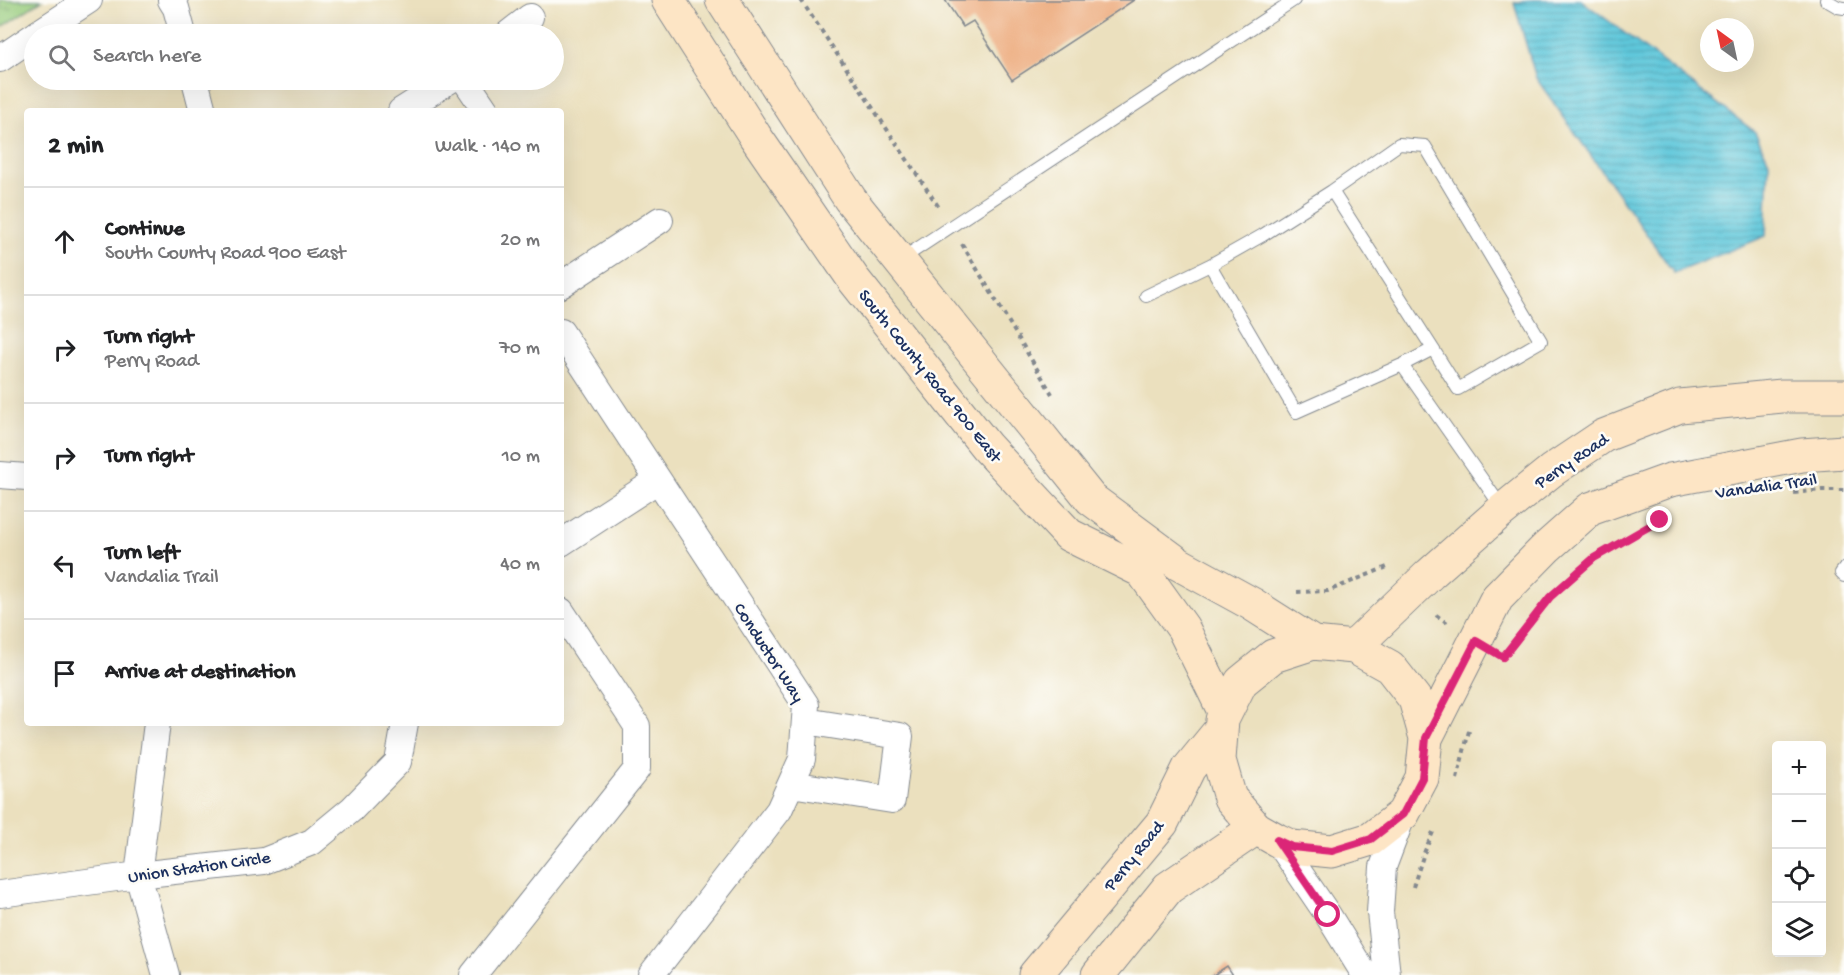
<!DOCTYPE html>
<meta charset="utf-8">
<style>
body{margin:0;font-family:"Gochi Hand",sans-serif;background:#f6f6f6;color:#202124}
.controls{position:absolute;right:18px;bottom:18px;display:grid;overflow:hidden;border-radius:6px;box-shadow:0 6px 24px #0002}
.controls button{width:54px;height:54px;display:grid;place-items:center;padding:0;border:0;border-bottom:2px solid #e0e0e0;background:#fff;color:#202124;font:30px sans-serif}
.compass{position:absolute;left:1700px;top:18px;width:54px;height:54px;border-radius:50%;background:#fff;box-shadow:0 6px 24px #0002;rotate:327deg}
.stop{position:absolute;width:18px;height:18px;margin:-14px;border:4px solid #db2777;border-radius:50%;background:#fff}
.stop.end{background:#db2777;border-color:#fff;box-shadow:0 2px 6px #0008}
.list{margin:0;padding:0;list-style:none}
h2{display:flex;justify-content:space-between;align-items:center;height:78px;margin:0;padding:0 24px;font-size:26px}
h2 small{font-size:20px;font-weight:400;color:#757577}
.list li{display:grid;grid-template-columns:39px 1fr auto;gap:18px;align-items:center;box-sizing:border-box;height:108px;padding:0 24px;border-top:2px solid #e0e0e0}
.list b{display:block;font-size:22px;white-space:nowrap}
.list p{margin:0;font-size:20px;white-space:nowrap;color:#757577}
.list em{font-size:20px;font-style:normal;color:#757577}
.icon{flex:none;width:33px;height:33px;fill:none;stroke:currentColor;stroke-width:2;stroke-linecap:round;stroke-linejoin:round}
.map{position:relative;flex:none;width:1844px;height:975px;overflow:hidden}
.search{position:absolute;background:#fff;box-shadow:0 6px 24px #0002;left:24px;top:24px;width:540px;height:66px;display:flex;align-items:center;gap:15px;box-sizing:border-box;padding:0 21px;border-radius:33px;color:#757577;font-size:22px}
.panel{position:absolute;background:#fff;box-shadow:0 6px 24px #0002;left:24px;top:108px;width:540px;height:618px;border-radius:6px}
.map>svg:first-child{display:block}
.park{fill:url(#park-tufts);stroke:#5a7e6e;stroke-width:1.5}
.water{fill:url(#water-rules);stroke:#3d7c9c;stroke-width:1.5}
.building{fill:#eeb186}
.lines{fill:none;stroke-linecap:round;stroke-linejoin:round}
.lane-casing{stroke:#83888e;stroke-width:14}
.street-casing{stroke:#83888e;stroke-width:28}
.secondary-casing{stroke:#83888e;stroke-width:35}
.path{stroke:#83888e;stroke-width:4;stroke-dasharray:4.5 4.5;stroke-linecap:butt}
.lane{stroke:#fff;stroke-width:12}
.street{stroke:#fff;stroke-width:26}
.secondary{stroke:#fde5c5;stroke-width:33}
.route{stroke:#db2777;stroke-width:8}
.labels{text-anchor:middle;stroke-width:5;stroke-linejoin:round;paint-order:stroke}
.street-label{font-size:18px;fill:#1b2f5e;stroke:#fdfcf7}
</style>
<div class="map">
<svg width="1844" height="975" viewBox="0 0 1844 975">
<defs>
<pattern id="park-tufts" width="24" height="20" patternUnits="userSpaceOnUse" patternTransform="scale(1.5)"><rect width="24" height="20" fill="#98cc7d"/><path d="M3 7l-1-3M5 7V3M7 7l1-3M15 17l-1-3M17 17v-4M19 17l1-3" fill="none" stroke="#7ba66a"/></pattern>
<pattern id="water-rules" width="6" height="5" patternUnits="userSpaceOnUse" patternTransform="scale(1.5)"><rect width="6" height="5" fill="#5fc8db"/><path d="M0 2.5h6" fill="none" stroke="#4ea3b5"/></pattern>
</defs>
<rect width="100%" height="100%" fill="#fdfcf7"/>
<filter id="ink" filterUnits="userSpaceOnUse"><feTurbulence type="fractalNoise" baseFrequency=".0167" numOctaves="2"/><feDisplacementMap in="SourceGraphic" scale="12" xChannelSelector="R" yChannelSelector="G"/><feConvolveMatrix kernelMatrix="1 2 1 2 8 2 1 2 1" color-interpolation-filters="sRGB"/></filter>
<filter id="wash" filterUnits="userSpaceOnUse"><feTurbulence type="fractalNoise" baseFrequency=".008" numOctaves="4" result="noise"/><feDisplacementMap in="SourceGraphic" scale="24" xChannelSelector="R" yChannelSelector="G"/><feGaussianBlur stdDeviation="1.35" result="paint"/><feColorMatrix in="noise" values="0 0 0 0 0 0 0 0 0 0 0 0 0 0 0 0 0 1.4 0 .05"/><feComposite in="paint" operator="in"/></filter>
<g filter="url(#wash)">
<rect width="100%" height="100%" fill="#ebe0be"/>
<path class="park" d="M0,0h42l-42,28z"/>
<path class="water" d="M1529,0h52l174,132 14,30 -3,74 -92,37 -138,-195 -22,-75z"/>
<g id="blocks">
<path class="building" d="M945,0h189l-122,80 -39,-59 -10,6z
M1227,966l6,9h-20z"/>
</g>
</g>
<g filter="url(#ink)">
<use href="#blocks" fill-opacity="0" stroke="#83888e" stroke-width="1.5"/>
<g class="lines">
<g class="lane-casing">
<path id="lane" d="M1826,0l12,7 6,1
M1332,191l67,-47 26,2 116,195 -83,48 -25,-40
M900,260l394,-260
M1146,296l64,-31
M1402,365l31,-16 -101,-158 -69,44 -53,30 86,147 106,-47 101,144
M1844,569l-3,4 3,3"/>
</g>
<g class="street-casing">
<path id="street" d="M171,0l5,8 7,26
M37,34l52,-34
M508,34l22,-17
M0,59l34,-23
M195,80l8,31
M465,80l21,31
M401,111l49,-31
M561,285l99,-65
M561,332l245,373 -4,54 -23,51 -128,165
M0,475l27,2
M561,543l97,-63
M157,723l-19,152 28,100
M791,784l101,16 8,-64 -95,-15
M1277,840l51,75 37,60
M0,894l138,-19 126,-14 48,-19 40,-33 46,-47 7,-39
M473,975l164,-206v-43l-76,-115
M1387,975l-7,-63 3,-45 20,-53"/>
</g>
<g class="secondary-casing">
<path id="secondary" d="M668,0l87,136 99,144 132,166 83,89 73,36 41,57 42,85
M722,0l128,199 241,300 88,65 73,40 61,39
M1354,647l76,-73 69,-61 52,-42 52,-35 77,-30 102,-10h62
M1426,738l-11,-39 -25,-32 -36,-20 -41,-4 -40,13 -32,26 -19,38 -3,40 11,38 26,30 21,12 15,7 40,4 39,-12 32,-25 19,-36 4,-40 71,-140 49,-50 44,-39 80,-29 132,-25 42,-3
M1035,975l127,-152 27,-55 32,-39
M1098,975l70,-87 88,-60"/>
</g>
<path class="path" d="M801,0l139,209
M962,244l90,150
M1794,493l28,-3h22
M1297,592l31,-1 59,-24
M1436,615l13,9
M1513,645l37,-48 44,-39 61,-35
M1457,779l12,-48
M1413,887l11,-34 9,-21"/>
<use href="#lane" class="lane"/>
<use href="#street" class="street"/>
<use href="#secondary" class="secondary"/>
</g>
</g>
<g class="lines" filter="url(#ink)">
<path class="route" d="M1328,915l-51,-75 15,7 40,4 39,-12 32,-25 19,-36 4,-40 50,-97 27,16 47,-60 44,-39 66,-38"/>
</g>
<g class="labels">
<g class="street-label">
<text transform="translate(931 375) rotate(51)" y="6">South County Road 900 East</text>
<text transform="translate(1571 460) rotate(-34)" y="6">Perry Road</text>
<text transform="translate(1766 485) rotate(-8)" y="6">Vandalia Trail</text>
<text transform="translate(770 652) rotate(57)" y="6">Conductor Way</text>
<text transform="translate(1133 855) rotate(-51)" y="6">Perry Road</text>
<text transform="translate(199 866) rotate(-8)" y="6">Union Station Circle</text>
</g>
</g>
</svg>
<div class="controls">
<button>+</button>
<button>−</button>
<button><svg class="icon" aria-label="locate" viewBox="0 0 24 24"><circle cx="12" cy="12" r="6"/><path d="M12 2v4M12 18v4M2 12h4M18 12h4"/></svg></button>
<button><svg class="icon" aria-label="layers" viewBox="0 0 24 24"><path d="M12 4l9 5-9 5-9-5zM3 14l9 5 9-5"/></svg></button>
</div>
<svg class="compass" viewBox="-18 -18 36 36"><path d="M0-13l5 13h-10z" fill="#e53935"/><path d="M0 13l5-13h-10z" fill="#757577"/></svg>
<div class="stop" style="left:1328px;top:915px"></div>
<div class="stop end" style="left:1660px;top:520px"></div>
<div class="search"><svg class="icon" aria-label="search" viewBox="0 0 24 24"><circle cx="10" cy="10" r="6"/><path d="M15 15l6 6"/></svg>Search here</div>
<section class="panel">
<h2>2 min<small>Walk · 140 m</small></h2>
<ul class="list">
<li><svg class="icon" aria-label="ahead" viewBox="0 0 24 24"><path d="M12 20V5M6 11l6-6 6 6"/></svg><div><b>Continue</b><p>South County Road 900 East</p></div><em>20 m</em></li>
<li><svg class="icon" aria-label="right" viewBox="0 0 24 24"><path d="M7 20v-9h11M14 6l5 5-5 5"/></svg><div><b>Turn right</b><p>Perry Road</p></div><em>70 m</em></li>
<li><svg class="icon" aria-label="right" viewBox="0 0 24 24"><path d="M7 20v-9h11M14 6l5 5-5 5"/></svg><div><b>Turn right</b></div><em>10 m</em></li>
<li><svg class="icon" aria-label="left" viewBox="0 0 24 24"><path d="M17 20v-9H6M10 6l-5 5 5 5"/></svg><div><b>Turn left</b><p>Vandalia Trail</p></div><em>40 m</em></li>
<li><svg class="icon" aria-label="arrive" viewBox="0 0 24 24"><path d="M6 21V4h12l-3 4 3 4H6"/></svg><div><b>Arrive at destination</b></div></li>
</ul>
</section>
</div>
